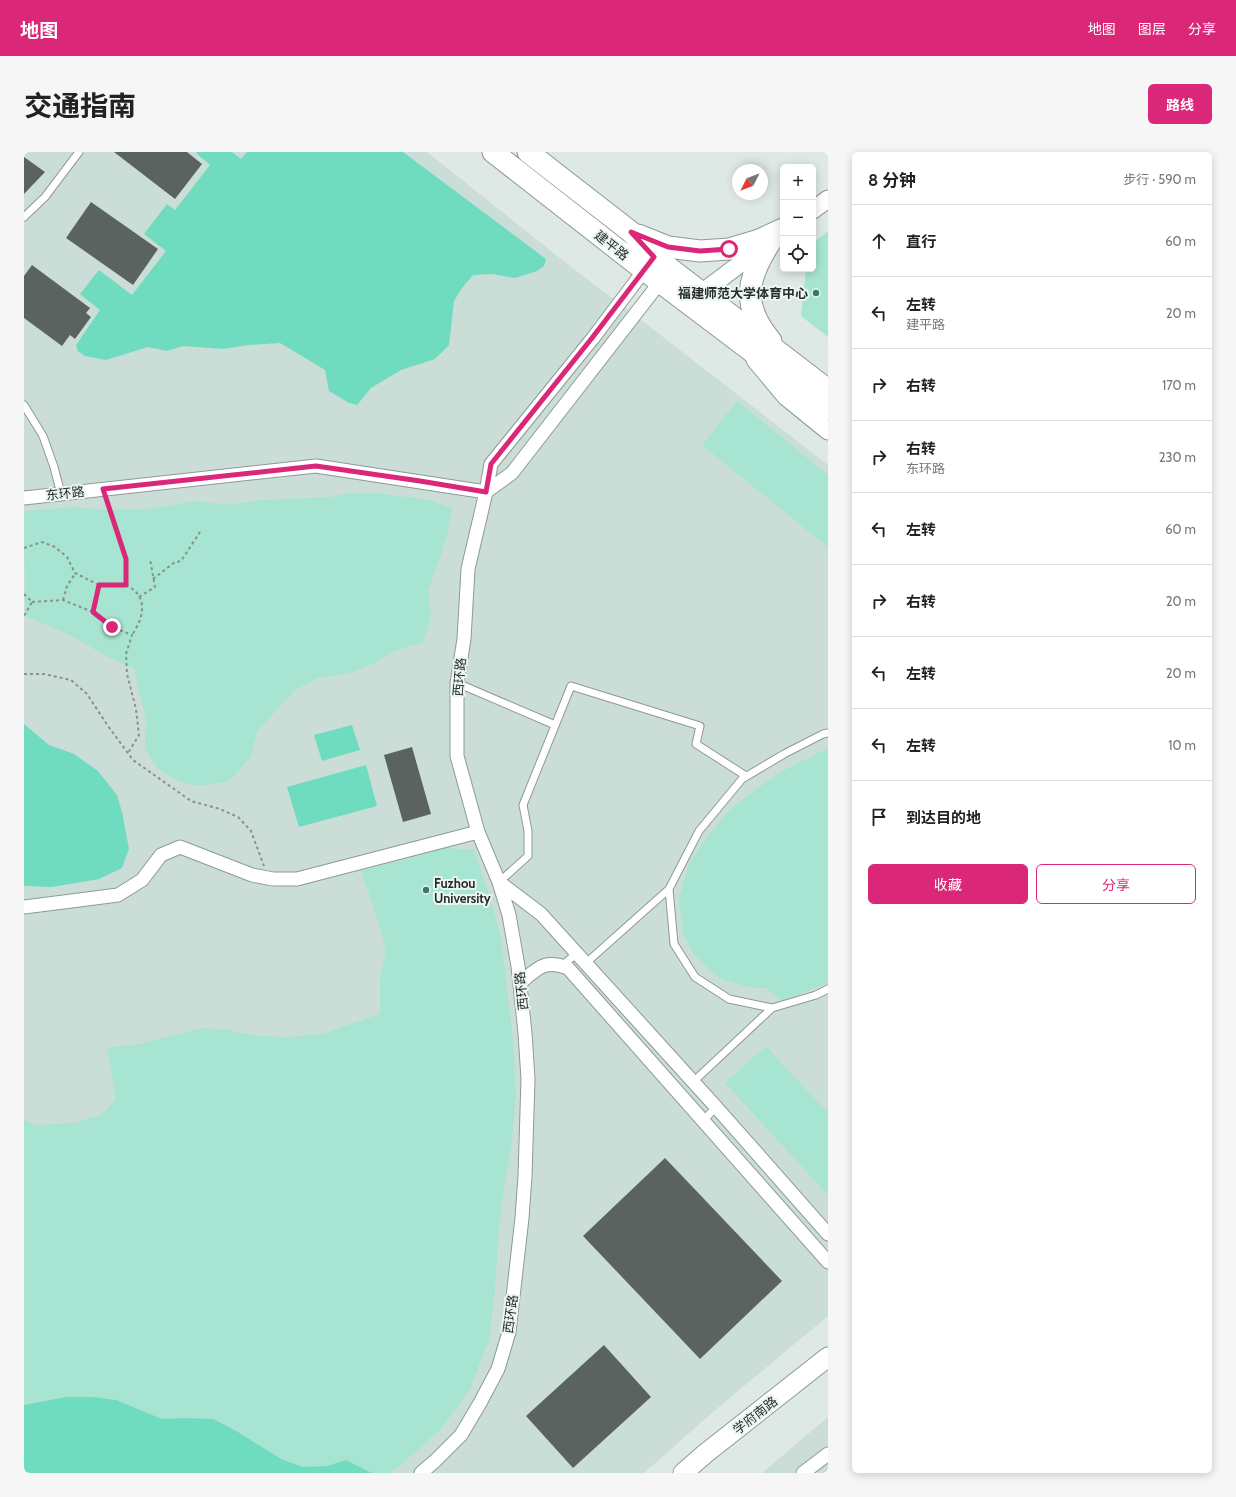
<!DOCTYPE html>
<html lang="zh">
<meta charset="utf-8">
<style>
body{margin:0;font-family:Cabin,"Noto Sans SC",sans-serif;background:#f6f6f6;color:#222}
.controls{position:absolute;right:12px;top:12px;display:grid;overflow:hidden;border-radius:6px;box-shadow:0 2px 10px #0003}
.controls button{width:36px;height:36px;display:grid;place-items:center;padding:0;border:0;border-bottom:1px solid #e0e0e0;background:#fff;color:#222;font:20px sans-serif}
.compass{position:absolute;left:708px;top:12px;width:36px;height:36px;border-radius:50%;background:#fff;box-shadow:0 2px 10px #0003;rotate:228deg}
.stop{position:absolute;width:12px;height:12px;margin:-9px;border:3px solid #db2777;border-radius:50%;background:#fff}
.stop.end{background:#db2777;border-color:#fff;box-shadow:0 1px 4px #0008}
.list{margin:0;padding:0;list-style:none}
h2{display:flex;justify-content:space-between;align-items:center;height:52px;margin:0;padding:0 16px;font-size:17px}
h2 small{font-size:13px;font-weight:400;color:#767676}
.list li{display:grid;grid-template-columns:26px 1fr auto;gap:12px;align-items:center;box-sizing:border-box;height:72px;padding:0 16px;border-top:1px solid #e0e0e0}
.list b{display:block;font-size:15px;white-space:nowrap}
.list p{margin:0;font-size:13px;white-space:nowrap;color:#767676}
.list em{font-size:13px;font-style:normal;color:#767676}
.actions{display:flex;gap:8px;padding:12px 16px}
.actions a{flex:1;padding:9px 0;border:1px solid #db2777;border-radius:6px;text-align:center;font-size:14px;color:#db2777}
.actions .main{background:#db2777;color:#fff}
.icon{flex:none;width:22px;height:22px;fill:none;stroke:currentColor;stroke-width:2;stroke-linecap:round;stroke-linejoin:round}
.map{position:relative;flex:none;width:804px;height:1321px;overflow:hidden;border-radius:6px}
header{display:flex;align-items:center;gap:24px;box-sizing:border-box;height:56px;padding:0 20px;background:#db2777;color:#fff}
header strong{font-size:19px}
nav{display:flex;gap:22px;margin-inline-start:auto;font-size:14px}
.intro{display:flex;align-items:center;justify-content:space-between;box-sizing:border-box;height:96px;padding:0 24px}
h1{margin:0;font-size:28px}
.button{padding:10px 18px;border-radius:6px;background:#db2777;color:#fff;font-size:14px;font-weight:700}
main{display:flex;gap:24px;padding:0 24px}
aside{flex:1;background:#fff;border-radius:6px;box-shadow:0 2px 10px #0003}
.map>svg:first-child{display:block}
.built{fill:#caded7}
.green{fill:#a7e4d2}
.water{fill:#6fdbbf}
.building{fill:#5a6360}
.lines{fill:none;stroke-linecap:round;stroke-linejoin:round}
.service-casing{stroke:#8f9995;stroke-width:9}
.minor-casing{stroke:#8f9995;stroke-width:15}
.tertiary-casing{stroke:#8f9995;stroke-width:19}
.secondary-casing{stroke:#8f9995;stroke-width:21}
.primary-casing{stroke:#8f9995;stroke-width:23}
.path{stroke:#89918f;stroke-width:2;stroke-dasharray:3 3;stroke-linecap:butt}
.service{stroke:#fff;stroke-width:7}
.minor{stroke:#fff;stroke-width:13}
.tertiary{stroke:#fff;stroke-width:17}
.secondary{stroke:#fff;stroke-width:19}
.primary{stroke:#fff;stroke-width:21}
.route{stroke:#db2777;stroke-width:5}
.poi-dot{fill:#387969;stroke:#ebf6f2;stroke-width:1.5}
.labels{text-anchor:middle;stroke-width:4;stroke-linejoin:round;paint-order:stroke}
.street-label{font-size:13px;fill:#282c2b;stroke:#ebf6f2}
.poi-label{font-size:13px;font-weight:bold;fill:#282c2b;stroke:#ebf6f2;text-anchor:end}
</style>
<header>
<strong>地图</strong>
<nav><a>地图</a><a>图层</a><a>分享</a></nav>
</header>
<div class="intro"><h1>交通指南</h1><a class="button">路线</a></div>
<main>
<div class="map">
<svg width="804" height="1321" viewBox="0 0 804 1321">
<rect width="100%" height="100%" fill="#dee8e5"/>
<path class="built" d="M0,0h403l139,111 70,53 192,149v851l-114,95 -70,62h-620z
M804,1265v56h-66l46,-39z"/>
<path class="green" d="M804,79v106l-27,-21 5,-47h7v-26z
M713,249l91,74v72l-126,-102z
M326,341l35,1 44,6 23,8 -4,26 -20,58 3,25 -8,26 -29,8 -21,13 -24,9 -31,5 -23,12 -37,40 -8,28 -21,23 -27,5 -23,-4 -21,-13 -13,-20 1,-28 -12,-53 -26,-11 -44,-25 -39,-16 -1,-105 49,-4 35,3 39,-1 48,-8 30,4 37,-5 68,-3z
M804,596v235l-46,18 -16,-13 -19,-1 -28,-9 -26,-24 -10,-21 -4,-34 11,-37 16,-24 25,-29 25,-20 30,-20z
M421,696l29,2 14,40 13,48 12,102 3,58 -5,50 -8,48 -5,45 -3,50 -6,49 -19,49 -29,40 -50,44h-19l-26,-13 -19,6 -24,1 -20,-7 -41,-26 -57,-16 -23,1 -23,-10 -73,-12 -42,8v-285l12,5 36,-2 29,-8 15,-16 -9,-51 32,-4 65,-16 24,2 28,6 34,1 34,-4 56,-19v-33l6,-33 -12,-40 -13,-37z
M742,894l59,64 3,-2v87l-103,-112z"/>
<path class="water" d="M173,0h35l9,7 6,-7h156l143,107 -2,7 -7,5 -22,7 -23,-4 -19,1 -11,13 -8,13 -5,44 -14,14 -34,11 -30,18 -14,17 -8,-2 -20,-12 -4,-21 -45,-27 -31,2 -26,4 -40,-3 -16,5 -19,-4 -42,13 -21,-4 -7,-5 -2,-6 24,-35 -20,-16 19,-24 33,25 34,-44 -22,-17 23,-30 8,6 35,-45 -14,-12z
M0,572l25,21 25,9 24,17 19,24 5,17 7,37 -7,19 -23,11 -47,8 -28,-1z
M328,573l8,25 -38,11 -8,-26z
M342,613l11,41 -78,21 -12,-40z
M42,1245h26l24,3 46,19 23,-1 28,1 25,13 45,28 20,7 24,-1 19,-6 26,13h-348v-68z"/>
<path class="building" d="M90,0h73l15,12 -27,35z
M0,5l21,15 -21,22z
M67,50l67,47 -25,36 -67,-47z
M8,113l58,43 -4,5 5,4 -16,22 -5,-4 -8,11 -38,-28v-42z
M388,595l19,67 -28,8 -19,-67z
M641,1006l117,123 -82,78 -117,-123z
M580,1193l47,52 -78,71 -47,-52z"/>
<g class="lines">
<g class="service-casing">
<path id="service" d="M0,65l21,-20 34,-45
M0,253l19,31 11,31 7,27
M433,531l98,42
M475,730l29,-26v-25l-5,-26 48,-119 129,40 -4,18 50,32
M645,737l5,55 21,33 34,22 43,9
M562,811l83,-74 30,-58 43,-52 42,-25 39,-20 5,-1
M538,814l15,-13
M669,930l79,-74 44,-13 12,-6
M679,969l13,-14"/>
</g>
<g class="minor-casing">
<path id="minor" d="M462,340l26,-19 152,-196
M0,346l292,-32 170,26
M475,730l42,32 175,193 112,127
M0,755l94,-12 24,-15 19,-25 19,-8 72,28 21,4h24l181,-47
M496,831c18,-15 24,-24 48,-15l260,294
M397,1321l14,-12 26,-26 19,-32 18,-34 11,-37 13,-114 3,-42 3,-97 -3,-46 -7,-67 -9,-51 -10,-33 -21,-50 -21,-76v-73l7,-44 4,-70 18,-77 5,-28 102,-126 56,-74
M779,1321l25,-19"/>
</g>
<g class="tertiary-casing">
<path id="tertiary" d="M789,58l15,-11
M668,148l76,-57
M731,208l31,37 42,34"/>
</g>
<g class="secondary-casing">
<path id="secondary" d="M659,1321l23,-20 122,-96"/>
</g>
<g class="primary-casing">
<path id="primary" d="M469,0l151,118 184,139
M504,0l103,80 24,25 173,133
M614,83l30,12 32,4 29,-2 30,-9 24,-11
M747,189c-31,-37 -24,-63 0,-100"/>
</g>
<path class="path" d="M0,396l18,-6 13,5 12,10 8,16 24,12h27v-26l-19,-59
M129,427l22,-17 6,-1 19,-29
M102,433c3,2 7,4 10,7 12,13 4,31 -4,43
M0,442l8,8 -8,14
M115,445l16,-10 -5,-28
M39,448l4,-14 8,-12
M8,450l31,-2 30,12 19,15 20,8 -6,19 1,20 9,35 3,26 -11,18
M69,460l6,-27
M0,522h20l27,6 16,14 21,32 25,34 58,41 29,8 18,8 13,14 13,35"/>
<use href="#service" class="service"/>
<use href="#minor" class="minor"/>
<use href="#tertiary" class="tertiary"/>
<use href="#secondary" class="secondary"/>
<use href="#primary" class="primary"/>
</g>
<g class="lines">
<path class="route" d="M88,475l-19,-15 6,-27h27v-26l-23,-70 213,-23 104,15 66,11 5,-28 101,-126 62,-81 -23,-25 37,15 32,4 29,-2"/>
</g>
<g class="poi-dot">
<circle cx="792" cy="141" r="4"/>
<circle cx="402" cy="738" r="4"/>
</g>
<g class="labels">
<g class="street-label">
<text transform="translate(588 93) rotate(38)" y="5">建平路</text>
<text transform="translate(41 341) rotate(-6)" y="5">东环路</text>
<text transform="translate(435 525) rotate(-85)" y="5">西环路</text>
<text transform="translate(497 839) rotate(-96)" y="5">西环路</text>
<text transform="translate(486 1162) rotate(-82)" y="5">西环路</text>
<text transform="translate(731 1263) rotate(-38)" y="5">学府南路</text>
</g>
<g class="poi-label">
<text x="784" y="146">福建师范大学体育中心</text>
<text x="410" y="736" text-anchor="start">Fuzhou<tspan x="410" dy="15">University</tspan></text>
</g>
</g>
</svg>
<div class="controls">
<button>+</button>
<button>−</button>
<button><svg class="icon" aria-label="locate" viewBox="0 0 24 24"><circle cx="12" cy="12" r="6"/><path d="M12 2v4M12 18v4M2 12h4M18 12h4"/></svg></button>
</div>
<svg class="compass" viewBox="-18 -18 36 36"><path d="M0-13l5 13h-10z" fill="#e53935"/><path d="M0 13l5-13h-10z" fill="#767676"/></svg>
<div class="stop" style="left:705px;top:97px"></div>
<div class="stop end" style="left:88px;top:475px"></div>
</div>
<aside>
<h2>8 分钟<small>步行 · 590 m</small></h2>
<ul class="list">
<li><svg class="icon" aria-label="ahead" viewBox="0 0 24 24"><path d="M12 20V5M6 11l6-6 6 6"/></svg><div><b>直行</b></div><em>60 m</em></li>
<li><svg class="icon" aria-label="left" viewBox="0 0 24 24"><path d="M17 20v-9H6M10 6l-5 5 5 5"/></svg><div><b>左转</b><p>建平路</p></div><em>20 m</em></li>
<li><svg class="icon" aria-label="right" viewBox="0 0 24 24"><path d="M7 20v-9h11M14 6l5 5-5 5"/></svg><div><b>右转</b></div><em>170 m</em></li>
<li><svg class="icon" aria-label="right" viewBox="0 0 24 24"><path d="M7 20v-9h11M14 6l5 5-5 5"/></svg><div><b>右转</b><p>东环路</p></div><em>230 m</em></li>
<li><svg class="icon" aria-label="left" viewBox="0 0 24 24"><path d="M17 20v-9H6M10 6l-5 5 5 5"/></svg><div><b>左转</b></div><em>60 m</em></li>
<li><svg class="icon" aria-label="right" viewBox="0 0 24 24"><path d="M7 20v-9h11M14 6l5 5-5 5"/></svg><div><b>右转</b></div><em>20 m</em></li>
<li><svg class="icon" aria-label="left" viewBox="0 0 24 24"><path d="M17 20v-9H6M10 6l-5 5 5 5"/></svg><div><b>左转</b></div><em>20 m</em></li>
<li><svg class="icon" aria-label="left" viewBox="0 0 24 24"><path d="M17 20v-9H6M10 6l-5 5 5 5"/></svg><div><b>左转</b></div><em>10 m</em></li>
<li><svg class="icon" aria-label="arrive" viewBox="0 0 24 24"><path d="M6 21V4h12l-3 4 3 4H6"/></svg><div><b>到达目的地</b></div></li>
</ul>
<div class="actions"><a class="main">收藏</a><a>分享</a></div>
</aside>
</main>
